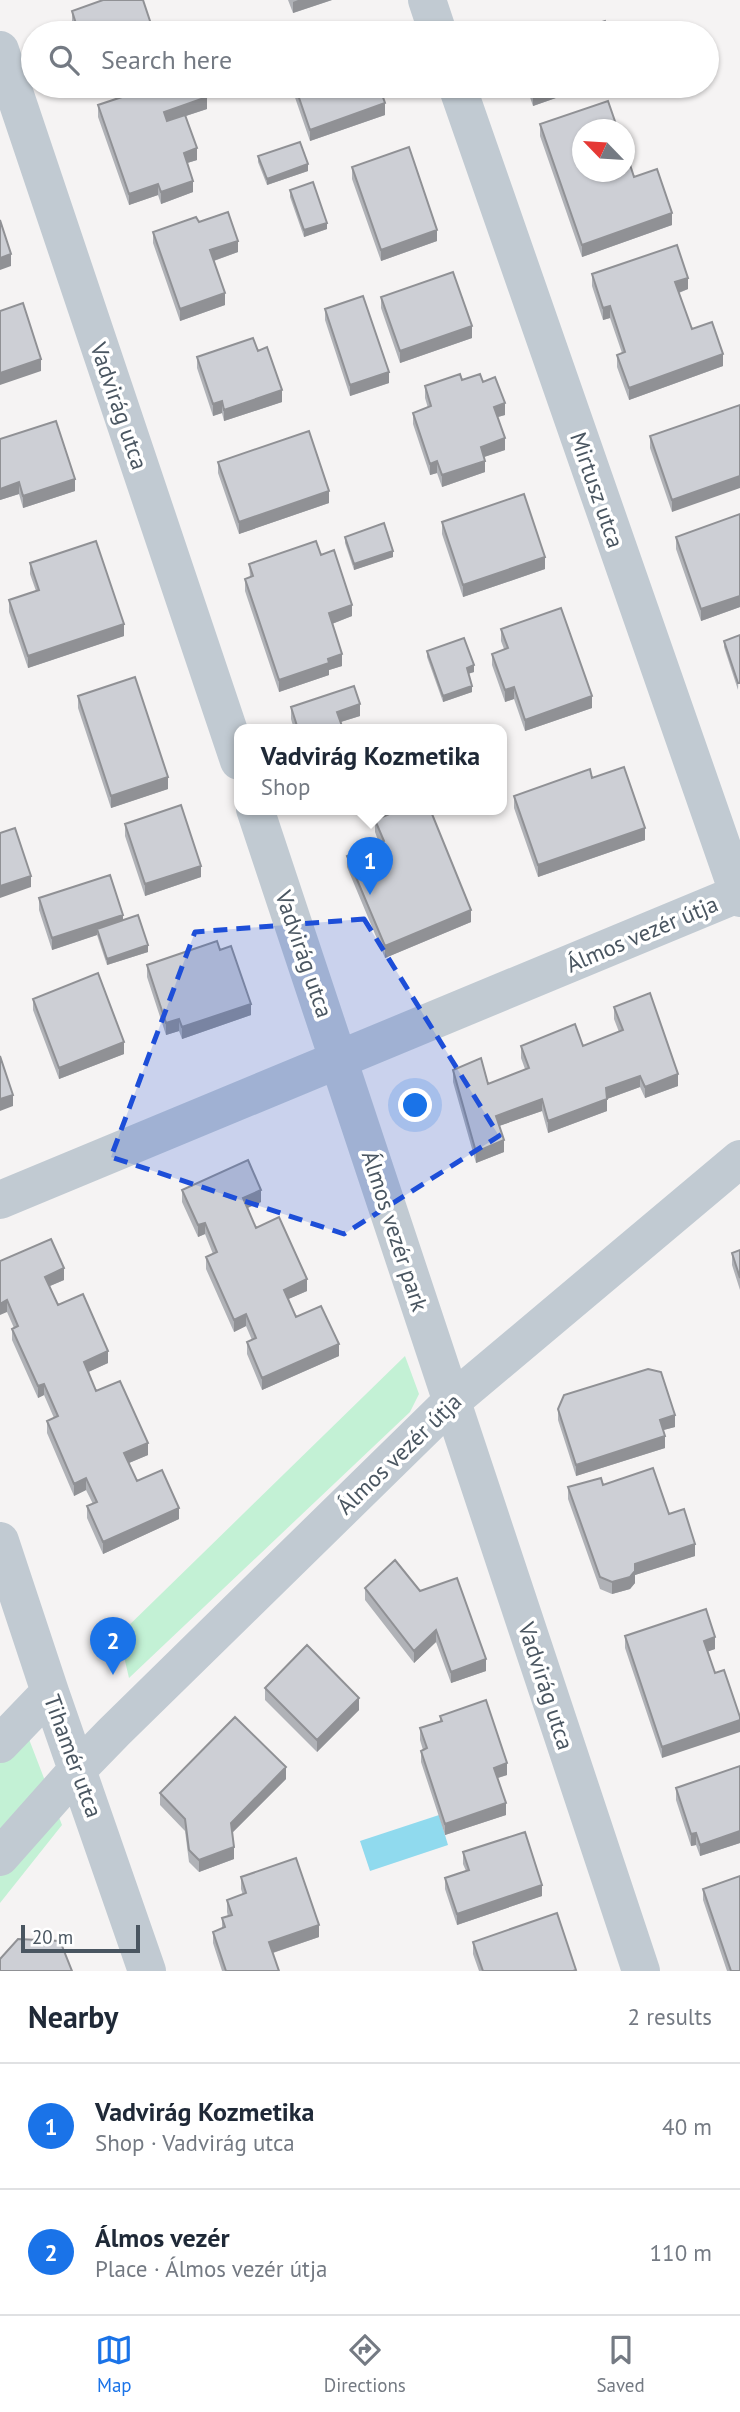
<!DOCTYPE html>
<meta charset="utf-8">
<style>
body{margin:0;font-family:"PT Sans",sans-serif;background:#f2f2f3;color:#1f2937}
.compass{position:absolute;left:572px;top:119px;width:63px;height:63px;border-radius:50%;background:#fff;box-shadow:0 2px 5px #0004;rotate:295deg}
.scale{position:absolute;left:21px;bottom:18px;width:119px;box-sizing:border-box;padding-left:7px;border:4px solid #4a5661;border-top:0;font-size:19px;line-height:24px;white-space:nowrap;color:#4a5661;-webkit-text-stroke:5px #fff;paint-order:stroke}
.you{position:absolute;left:416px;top:1106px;width:24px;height:24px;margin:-18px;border:5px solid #fff;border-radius:50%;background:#1a73e8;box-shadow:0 0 0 10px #1a73e833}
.badge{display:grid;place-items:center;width:46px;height:46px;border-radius:50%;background:#1a73e8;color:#fff;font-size:23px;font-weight:700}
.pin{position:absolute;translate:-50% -58px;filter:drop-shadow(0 2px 4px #0008)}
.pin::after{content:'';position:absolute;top:37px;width:24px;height:21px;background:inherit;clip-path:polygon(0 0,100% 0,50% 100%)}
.popup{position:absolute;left:234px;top:724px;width:273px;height:91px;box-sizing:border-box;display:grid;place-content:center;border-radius:14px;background:#fff;filter:drop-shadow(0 2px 5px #0005);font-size:23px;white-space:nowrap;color:#747a83}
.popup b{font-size:26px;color:#1f2937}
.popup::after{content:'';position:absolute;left:50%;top:100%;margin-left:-14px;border:14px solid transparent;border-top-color:#fff}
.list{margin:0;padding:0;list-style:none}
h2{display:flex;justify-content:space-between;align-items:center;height:91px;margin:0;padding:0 28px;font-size:30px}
h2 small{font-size:23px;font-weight:400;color:#747a83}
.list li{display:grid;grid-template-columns:46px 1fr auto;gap:21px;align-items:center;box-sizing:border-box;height:126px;padding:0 28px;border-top:2px solid #e0e1e3}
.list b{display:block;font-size:26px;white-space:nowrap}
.list p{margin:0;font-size:23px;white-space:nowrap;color:#747a83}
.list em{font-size:23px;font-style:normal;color:#747a83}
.icon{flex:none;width:38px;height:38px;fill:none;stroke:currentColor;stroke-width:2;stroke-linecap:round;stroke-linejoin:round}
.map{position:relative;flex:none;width:740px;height:1971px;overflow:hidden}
.search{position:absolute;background:#fff;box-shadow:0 2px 5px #0004;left:21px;right:21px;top:21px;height:77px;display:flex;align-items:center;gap:18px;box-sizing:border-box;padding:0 24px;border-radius:38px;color:#747a83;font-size:26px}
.sheet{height:343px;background:#fff}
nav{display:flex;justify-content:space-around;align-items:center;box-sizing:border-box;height:98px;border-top:2px solid #e0e1e3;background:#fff;font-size:19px;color:#747a83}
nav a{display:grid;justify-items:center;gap:4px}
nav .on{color:#1a73e8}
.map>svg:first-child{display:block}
.green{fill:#c3f1d5}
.water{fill:#90daee}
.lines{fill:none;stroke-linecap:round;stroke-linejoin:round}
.minor{stroke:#c1cad2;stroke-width:38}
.wall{fill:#b0b2b7}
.shaded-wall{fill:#909195}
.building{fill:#cdcfd5;stroke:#909195;stroke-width:2}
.marked{fill:#1d4ed8;fill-opacity:0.2;stroke:#1d4ed8;stroke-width:5;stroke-dasharray:14 9;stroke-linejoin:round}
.labels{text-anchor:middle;stroke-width:7;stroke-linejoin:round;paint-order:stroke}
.street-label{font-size:23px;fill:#4a5661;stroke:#fff}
</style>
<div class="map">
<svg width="740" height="1971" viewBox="0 0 740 1971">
<rect width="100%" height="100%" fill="#f5f3f3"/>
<path class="green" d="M405,1356l14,38 -9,18 -281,266 -10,-43z
M22,1721l40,104 -62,78v-159z"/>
<path class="water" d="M439,1815l9,30 -78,26 -10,-30z"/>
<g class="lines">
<path class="minor" d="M427,0l11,33
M0,50l239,711
M457,86l283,812
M255,809l386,1162
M0,1200l740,-307
M0,1541l50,151 97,279
M0,1744l50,-52
M0,1857l78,-88 36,-37 338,-331 288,-242"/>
</g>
<path class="wall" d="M288,0h44l-39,13z
M72,11l82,22h-79l-3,-10z
M291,86h95v6l-4,2 3,21 -75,26z
M526,86h64l-57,20z
M98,105l109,4 -21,7 11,44 -10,3 6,29 -32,12 -3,-9 -29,10 -31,-88z
M540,124l132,101 -90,32 -42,-121z
M258,156l50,15 -41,14 -9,-23z
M352,167l85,74 -56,20 -29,-82z
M290,190l37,39 -23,8 -14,-40z
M199,222l39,30 -24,9 11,44 -45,16 -27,-78v-11z
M592,274l96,15 -9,4 13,36 31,37 -94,34 -12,-33v-12l5,-2 -12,-35 -7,2 -11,-34z
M381,297l91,41 -72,25 -19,-55z
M325,309l64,74 -39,13 -25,-76z
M258,351l24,51 -58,19 -2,-8 -9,3 -16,-48v-11z
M462,380l21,2 22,33 -7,2 7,33 -21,7 1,15 -43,15 -5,-14 -7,2 -17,-51v-11l15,-5 -3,-10v-12z
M740,405l-68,107 -22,-64v-12z
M0,439l75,52 -52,17 -4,-14 -19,6z
M218,462l111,41 -90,31 -21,-61z
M740,514v93l-39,14 -25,-72v-12z
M442,522l103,47 -82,28 -21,-63z
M345,537l48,20 -39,13 -9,-27z
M321,555l31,61 -20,8 10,42 -13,4v5l-50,17 -34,-101v-12l5,-2 -1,-13z
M30,563l94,73 -96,32 -19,-56v-12l27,-9 -6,-17z
M501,629l91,79 -67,23 -11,-32 -9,3 -13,-37v-11l12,-5 -3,-8z
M740,635l-2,55 -14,-43v-6z
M427,651l47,21 -6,2 4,18 -29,10 -16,-45z
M78,696l90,93 -57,19 -33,-100z
M291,707l69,9 -19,6 2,7h-49l-3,-10z
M592,778l53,62 -107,37 -24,-69v-12z
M375,820l96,102 -86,36 -38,-91v-11l32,-13 -4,-11z
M125,824l76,53 -56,19 -20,-60z
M39,898l84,22 25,32 -41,13 -10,-30 -45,15 -13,-40z
M220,950l31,65 -69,24 -3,-8 -13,4 -19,-58v-12z
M33,999l91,55 -65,25 -26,-69z
M614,1007l64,79 -33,12 -5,-11 -33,12v12l-59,22 -6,-22 -43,15 5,26 -28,11 -23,-81v-12l35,14 37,-15 -4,-11v-12h62l36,-14 -5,-13z
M182,1190l79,12 -14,6 9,20 51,63 -19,8 8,18 43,39 -77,34 -15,-36v-12l5,-2 -6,-14 -12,6 -28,-63v-12l7,-3 -8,-20 -7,3 -16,-35z
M740,1250v40l-8,-25v-12z
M0,1261l64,19 -14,6 8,19 50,58 -20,9 8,19 52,64 -19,8 8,18 42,38 -76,35 -16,-36v-12l6,-2 -7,-14 -12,6 -27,-63v-12l7,-3 -10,-23 -6,3 -26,-58v-11l2,-1 -7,-16z
M558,1409l117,18 -12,3 2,18 -89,28 -18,-56z
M603,1485l66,29 26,42 -60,19v8l-5,6 -18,5 -12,-5 -32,-90v-12z
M395,1560l91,111 -35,12 -15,-41 -22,21 -49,-63v-12z
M625,1636l90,13 -7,2 -46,107 -37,-110z
M265,1688l94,22 -42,42 -52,-52z
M440,1716l67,59 -9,3 8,37 -61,20 -24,-73v-11l2,-1 -3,-10v-12l20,-6z
M740,1766v77l-40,13 -4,-11 -5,1 -15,-46v-12z
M286,1779l-54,54 2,26 -35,13 -10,-10 -4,-31 -25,-26v-12z
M463,1852l79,44 -85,29 -12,-36v-11l21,-7 -3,-7z
M241,1877l78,60 -46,16 6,18h-57l-9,-28v-11l9,-4v-10l6,-1 -1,-5v-12l16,-5 -2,-6z
M703,1889l37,82h-13l-24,-71z
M473,1942l103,29h-97l-6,-17z"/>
<path class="shaded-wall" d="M298,0h34l-39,13v-11z
M379,86h7v6l-7,3z
M557,86h33l-57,20v-12z
M207,97v12l-43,14v-11z
M385,103v12l-75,26v-11z
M197,148v12l-13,4v-11z
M308,164v7l-41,14v-6z
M193,181v11l-32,12v-12z
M158,184v11l-29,10v-11z
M672,213v12l-90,32v-12z
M327,223v6l-23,8v-7z
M437,230v11l-56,20v-11z
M238,241v11l-28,10v-12z
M11,254v12l-11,4v-12z
M688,278v11l-13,5v-12z
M225,293v12l-45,16v-12z
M610,306v12l-7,2v-12z
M472,326v12l-72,25v-12z
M723,354v12l-94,34v-12z
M41,359v12l-41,14v-12z
M389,372v11l-39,13v-11z
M282,390v12l-58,19v-11z
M222,401v12l-9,3v-12z
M505,403v12l-11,3v-11z
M505,438v12l-24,8v-11z
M437,461v12l-7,2v-11z
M485,461v11l-43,15v-12z
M740,476v12l-68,24v-12z
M75,479v12l-52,17v-12z
M19,482v12l-19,6v-11z
M329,491v12l-90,31v-12z
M393,551v6l-39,13v-6z
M545,557v12l-82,28v-12z
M740,596v11l-39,14v-12z
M352,605v11l-23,9v-12z
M124,624v12l-96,32v-12z
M342,654v12l-13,4v5l-50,17v-12z
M474,665v7l-7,2v-6z
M472,686v6l-29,10v-6z
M514,687v12l-9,3v-12z
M592,696v12l-67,23v-11z
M360,704v12l-23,7v-11z
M168,777v12l-57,19v-12z
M645,828v12l-107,37v-12z
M201,866v11l-56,19v-12z
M31,876v11l-31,11v-12z
M471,910v12l-86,36v-12z
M123,915v11l-26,3v6l-45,15v-12z
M148,945v7l-41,13v-6z
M251,1004v11l-69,24v-12z
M179,1019v12l-13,4v-12z
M124,1042v12l-65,25v-11z
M678,1074v12l-33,12v-11z
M640,1076v11l-33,12v12l-59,22v-12l58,-33z
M13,1095v11l-13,5v-12z
M542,1099v12l-46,16v-11z
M504,1140v12l-28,11v-11z
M261,1190v12l-18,8v-12z
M205,1223v11l-7,3v-12z
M64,1268v12l-19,8v-11z
M307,1279v12l-23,10v-11z
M7,1300v12l-7,3v-11z
M246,1314v12l-12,6v-12z
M339,1344v12l-77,34v-12z
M108,1351v12l-24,11v-12z
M44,1384v11l-6,3v-12z
M675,1415v12l-15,4v-11z
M665,1436v12l-89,28v-11z
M148,1443v12l-24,10v-12z
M86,1478v12l-12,6v-12z
M179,1508v11l-76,35v-12z
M695,1544v12l-60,19v8l-5,6 -18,5v-12l23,-18z
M436,1630v12l-22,21v-12z
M715,1637v12l-11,4v-12z
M486,1659v12l-35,12v-11z
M359,1698v12l-42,42v-12z
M740,1720v12l-78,26v-11z
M507,1763v12l-13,4v-11z
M286,1767v12l-55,55v-11z
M506,1803v12l-61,20v-11z
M740,1831v12l-40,13v-11z
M696,1833v12l-5,1v-12z
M234,1847v12l-35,13v-12z
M542,1885v11l-85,29v-11z
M319,1925v12l-50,17v-12z"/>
<path class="building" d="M103,0h40l11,33h-75l-7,-22z
M605,21l4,12h-40z
M369,30l1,3h-12z
M155,86h49l3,11 -43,15 3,9 18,-6 12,33 -13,5 9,28 -32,11 -3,-8 -29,10 -31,-89z
M295,86h84l6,17 -75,27z
M530,86h27l-24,8z
M608,101l10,29h-35v42h42v-23l9,28 23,-8 15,44 -90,32 -42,-121z
M300,142l8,22 -41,15 -9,-23z
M409,147l28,83 -56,20 -29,-83z
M313,182l14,41 -23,7 -14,-40z
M228,212l10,29 -28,9 15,43 -45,16 -27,-77 43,-15 3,5z
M0,220l11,34 -11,4z
M677,245l11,33 -13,4 17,47 20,-7 11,32 -94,34 -12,-33 8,-3 -15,-46 -7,2 -11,-34z
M453,272l19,54 -72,25 -19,-54z
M363,296l26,76 -39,13 -25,-76z
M23,303l18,56 -41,14v-62z
M253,338l5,13 9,-4 15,43 -58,20 -2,-9 -9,3 -16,-47z
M460,374l2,6 18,-6 3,8 12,-5 10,26 -11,4 11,31 -24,9 4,14 -43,14 -5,-14 -7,3 -17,-51 18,-7 -6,-20z
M740,405v71l-68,24 -22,-64z
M56,421l19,58 -52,17 -4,-14 -19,7v-50z
M309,431l20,60 -90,31 -21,-60z
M524,494l21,63 -82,28 -21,-63z
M740,514v82l-39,13 -25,-72z
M384,523l9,28 -39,13 -9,-27z
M96,541l28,83 -96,32 -19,-56 30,-10 -9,-27z
M316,541l5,14 13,-5 18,55 -23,8 13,41 -14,5 1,4 -50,17 -34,-101 8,-3 -4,-12z
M561,608l31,88 -67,24 -11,-33 -9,3 -13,-36 16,-6 -7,-19z
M740,635v48h-2l-14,-42z
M464,638l10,27 -7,3 5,18 -29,10 -16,-45z
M135,677l33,100 -57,19 -33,-100z
M354,686l6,18 -23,8 6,17h-45l-7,-22z
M624,767l21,61 -107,37 -24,-69 76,-27 2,9z
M181,805l20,61 -56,18 -20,-60z
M401,809h29l41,101 -86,36 -38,-90 37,-15 -9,-21z
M15,828l16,48 -31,10v-53z
M110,875l13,40 -71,23 -13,-40z
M138,915l10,30 -41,14 -10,-30z
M217,941l3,9 11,-4 20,58 -69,23 -3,-8 -13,4 -19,-58z
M98,973l26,69 -65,26 -26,-69z
M650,993l28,81 -33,13 -5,-11 -34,12 1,11 -59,22 -6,-22 -46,17 8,24 -28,12 -23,-82 28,-12 7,26 41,-16 -8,-22 54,-22 8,22 40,-16 -9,-23z
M0,1056l13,39 -13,4z
M248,1160l13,30 -18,8 13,30 23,-11 28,62 -23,11 12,27 25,-11 18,38 -77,34 -15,-36 9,-4 -10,-24 -12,6 -28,-63 11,-5 -12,-29 -7,2 -16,-35z
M51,1239l13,29 -19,9 13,28 25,-11 25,57 -24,11 12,29 24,-10 28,62 -24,10 13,28 25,-11 17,38 -76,34 -16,-36 10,-4 -11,-24 -12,6 -27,-63 11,-5 -14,-32 -6,2 -26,-57 6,-3 -11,-26 -7,4v-43z
M740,1250v28l-8,-25z
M648,1369l13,3 14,43 -15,5 5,16 -89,29 -18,-56 6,-14z
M653,1468l16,46 15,-5 11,35 -60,20v7l-5,6 -18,5 -12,-5 -32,-90 33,-9 2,7z
M395,1560l25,31 37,-13 29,81 -35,13 -15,-42 -22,21 -49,-63z
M706,1609l9,28 -11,4 11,32 9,-3 16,47v3l-78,27 -37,-111z
M307,1645l52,53 -42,42 -52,-52z
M486,1700l21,63 -13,5 12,35 -61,21 -24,-73 6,-3 -7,-20 22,-7 -2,-5z
M235,1717l51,50 -55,56 3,24 -35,13 -10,-10 -4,-31 -25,-26z
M740,1766v65l-40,14 -4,-12 -5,1 -15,-46z
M525,1832l17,53 -85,29 -12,-36 24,-8 -6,-18z
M296,1858l23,67 -50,17 10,29h-53l-13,-39 12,-5 -3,-9 10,-3 -5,-15 19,-7 -5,-16z
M740,1876v95h-9l-28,-82z
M557,1913l19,57 -3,1h-90l-10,-29z
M18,1939l42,2 12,30h-72v-12z"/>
<path class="marked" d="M364,919l135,217 -155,98 -233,-77 84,-225z"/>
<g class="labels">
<g class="street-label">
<text transform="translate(119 406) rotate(71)" y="8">Vadvirág utca</text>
<text transform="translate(597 490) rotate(71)" y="8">Mirtusz utca</text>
<text transform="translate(642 934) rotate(-23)" y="8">Álmos vezér útja</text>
<text transform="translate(304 954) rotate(71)" y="8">Vadvirág utca</text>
<text transform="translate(395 1231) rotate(72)" y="8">Álmos vezér park</text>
<text transform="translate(399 1454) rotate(-44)" y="8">Álmos vezér útja</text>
<text transform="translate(546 1686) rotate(72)" y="8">Vadvirág utca</text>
<text transform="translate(73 1756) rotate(70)" y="8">Tihamér utca</text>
</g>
</g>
</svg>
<svg class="compass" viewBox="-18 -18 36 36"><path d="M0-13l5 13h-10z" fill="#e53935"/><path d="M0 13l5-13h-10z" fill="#747a83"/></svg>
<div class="scale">20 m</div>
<div class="you"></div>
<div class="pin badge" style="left:370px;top:895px">1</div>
<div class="popup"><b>Vadvirág Kozmetika</b>Shop</div>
<div class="pin badge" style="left:113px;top:1675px">2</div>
<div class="search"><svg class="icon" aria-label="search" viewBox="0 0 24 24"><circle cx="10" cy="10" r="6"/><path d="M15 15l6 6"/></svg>Search here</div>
</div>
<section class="sheet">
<h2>Nearby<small>2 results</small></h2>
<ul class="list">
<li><span class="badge">1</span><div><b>Vadvirág Kozmetika</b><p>Shop · Vadvirág utca</p></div><em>40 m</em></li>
<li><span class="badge">2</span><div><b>Álmos vezér</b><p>Place · Álmos vezér útja</p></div><em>110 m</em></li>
</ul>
</section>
<nav>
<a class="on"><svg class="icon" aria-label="map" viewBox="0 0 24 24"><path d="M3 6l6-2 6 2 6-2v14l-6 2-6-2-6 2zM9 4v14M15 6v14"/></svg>Map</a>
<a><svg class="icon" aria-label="directions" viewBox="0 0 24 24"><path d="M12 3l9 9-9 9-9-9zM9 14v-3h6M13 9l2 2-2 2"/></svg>Directions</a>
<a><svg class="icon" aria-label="saved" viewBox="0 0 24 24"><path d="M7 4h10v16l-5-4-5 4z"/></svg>Saved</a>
</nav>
